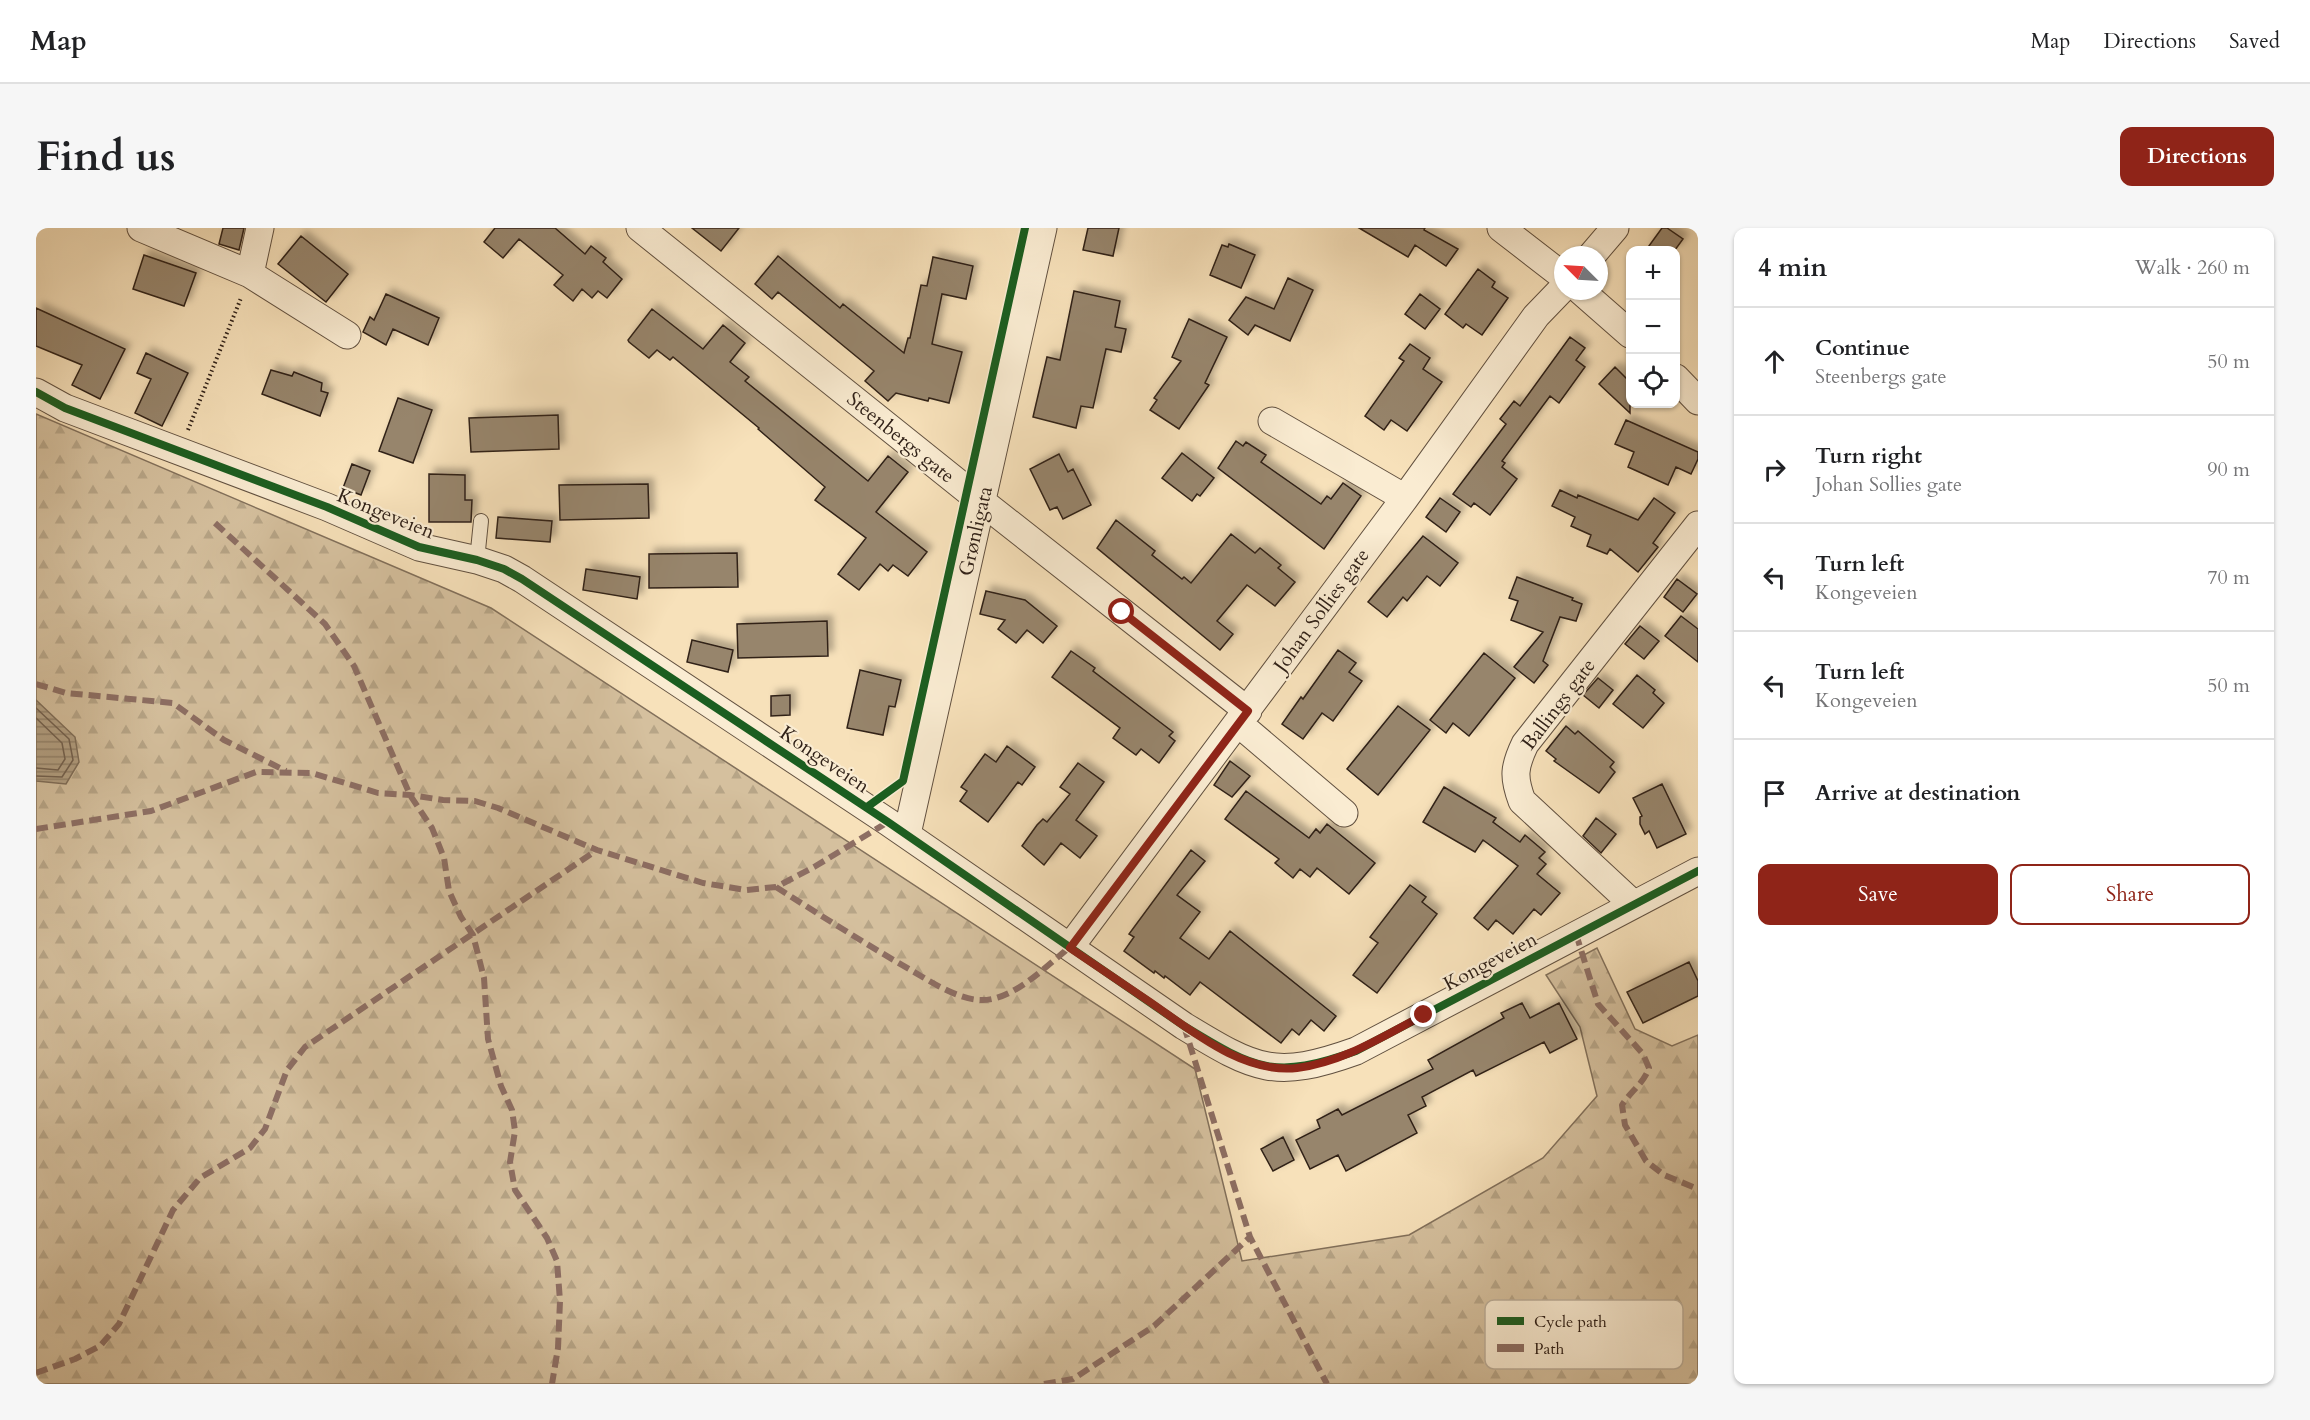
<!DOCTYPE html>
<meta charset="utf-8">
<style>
body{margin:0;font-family:Cardo,serif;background:#f6f6f6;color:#202124}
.controls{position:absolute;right:18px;top:18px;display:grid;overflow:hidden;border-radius:12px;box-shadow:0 2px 4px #0004}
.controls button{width:54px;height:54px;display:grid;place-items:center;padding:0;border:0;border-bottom:2px solid #e0e0e0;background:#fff;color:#202124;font:30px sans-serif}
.compass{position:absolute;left:1518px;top:18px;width:54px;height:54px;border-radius:50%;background:#fff;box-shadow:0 2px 4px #0004;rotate:294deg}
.stop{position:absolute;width:18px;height:18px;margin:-14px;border:4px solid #8f2418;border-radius:50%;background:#fff}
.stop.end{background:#8f2418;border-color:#fff;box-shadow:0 2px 6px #0008}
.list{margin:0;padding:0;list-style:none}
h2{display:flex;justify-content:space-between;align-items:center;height:78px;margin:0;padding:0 24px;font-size:26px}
h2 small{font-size:20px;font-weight:400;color:#757577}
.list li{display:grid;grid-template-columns:39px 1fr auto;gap:18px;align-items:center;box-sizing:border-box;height:108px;padding:0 24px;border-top:2px solid #e0e0e0}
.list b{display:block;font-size:22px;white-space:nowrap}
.list p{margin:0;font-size:20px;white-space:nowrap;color:#757577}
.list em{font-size:20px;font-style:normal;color:#757577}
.actions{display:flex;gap:12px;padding:18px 24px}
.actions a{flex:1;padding:14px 0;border:2px solid #8f2418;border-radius:12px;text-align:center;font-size:21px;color:#8f2418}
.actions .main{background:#8f2418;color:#fff}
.icon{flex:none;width:33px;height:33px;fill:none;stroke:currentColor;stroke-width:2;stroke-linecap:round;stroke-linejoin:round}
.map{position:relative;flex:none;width:1662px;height:1156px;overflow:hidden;border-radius:12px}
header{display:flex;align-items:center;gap:36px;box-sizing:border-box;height:84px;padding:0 30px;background:#fff;border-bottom:2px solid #e0e0e0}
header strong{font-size:28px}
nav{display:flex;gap:33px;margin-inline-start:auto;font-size:21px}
.intro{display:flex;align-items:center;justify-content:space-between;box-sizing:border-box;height:144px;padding:0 36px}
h1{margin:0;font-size:42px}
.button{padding:15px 27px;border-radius:12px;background:#8f2418;color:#fff;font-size:21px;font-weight:700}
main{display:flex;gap:36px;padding:0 36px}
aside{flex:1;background:#fff;border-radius:12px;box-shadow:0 2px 4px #0004}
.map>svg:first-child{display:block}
.forest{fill:url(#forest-firs);stroke:#82705b;stroke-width:1.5}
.water{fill:url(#water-rules);stroke:#7f6d58;stroke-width:1.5}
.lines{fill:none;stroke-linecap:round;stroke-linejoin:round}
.shore{stroke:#72604e;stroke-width:1.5}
.building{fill:#97856c;stroke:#302118;stroke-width:1.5;filter:url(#shadow)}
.service-casing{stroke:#625140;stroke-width:16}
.minor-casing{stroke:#625140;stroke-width:29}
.path{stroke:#302118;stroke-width:4;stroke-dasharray:1.5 3;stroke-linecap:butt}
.service{stroke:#faecd2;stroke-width:14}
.minor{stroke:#faecd2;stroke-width:27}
.quiet{stroke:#8d6e63;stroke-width:6;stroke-dasharray:12 6;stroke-linecap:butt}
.cycleway-casing{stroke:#faecd2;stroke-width:11}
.cycleway{stroke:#1b5e20;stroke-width:8}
.route{stroke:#8f2418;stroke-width:8}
.labels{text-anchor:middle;stroke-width:4.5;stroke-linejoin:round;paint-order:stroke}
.street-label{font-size:20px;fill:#302118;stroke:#faecd2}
.key{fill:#faecd2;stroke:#bdaf9a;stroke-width:1.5}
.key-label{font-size:16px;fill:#302118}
</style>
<header>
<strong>Map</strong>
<nav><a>Map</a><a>Directions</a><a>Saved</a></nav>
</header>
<div class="intro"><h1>Find us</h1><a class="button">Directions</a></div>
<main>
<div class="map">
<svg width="1662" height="1156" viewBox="0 0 1662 1156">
<defs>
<pattern id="forest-firs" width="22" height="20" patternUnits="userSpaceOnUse" patternTransform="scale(1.5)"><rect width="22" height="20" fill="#d5c09e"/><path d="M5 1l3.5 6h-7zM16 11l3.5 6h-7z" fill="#b7a587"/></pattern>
<pattern id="water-rules" width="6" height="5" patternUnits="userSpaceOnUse" patternTransform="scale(1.5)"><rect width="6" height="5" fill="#b3a083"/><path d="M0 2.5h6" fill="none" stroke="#92826a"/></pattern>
<filter id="shadow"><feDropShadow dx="5.5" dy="-5.5" stdDeviation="3" flood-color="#0004"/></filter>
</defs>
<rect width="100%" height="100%" fill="#f7e1ba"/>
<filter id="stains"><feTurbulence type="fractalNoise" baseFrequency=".00333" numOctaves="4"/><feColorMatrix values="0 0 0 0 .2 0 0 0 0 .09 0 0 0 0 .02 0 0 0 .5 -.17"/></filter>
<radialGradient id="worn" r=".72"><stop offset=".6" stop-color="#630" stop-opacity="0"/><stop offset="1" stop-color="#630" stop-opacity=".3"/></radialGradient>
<path class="forest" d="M0,186l455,194 704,461 47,192 167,-26 134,-77 54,-62 -17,-69 -34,-52 51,-27 38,81 37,17 26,-11v349h-1662z"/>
<path class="water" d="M0,472l39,37 4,25 -13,22 -30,-3z"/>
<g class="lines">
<path class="shore" d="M0,480l33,31 4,21 -11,17 -26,-1
M0,490l26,25 3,16 -7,11 -22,-2"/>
</g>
<path class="building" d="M187,0h21l-5,22 -20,-6z
M459,0h60l30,26 6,-8 15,12 -3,4 19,17 -15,19 -9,-7 -6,7 -10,-9 -9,12 -19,-16 9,-10 -44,-36 -16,19 -19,-16z
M656,0h47l-18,23z
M1052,0h31l-6,28 -30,-6z
M1323,0h66l-1,2 34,19 -12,17 -31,-21 -7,12z
M1626,0h5l16,11 -8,11h-29z
M265,8l47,38 -22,28 -48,-38z
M1193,16l26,11 -14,33 -31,-13 12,-30 6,2z
M108,27l52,18 -12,33 -51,-17z
M742,28l62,52 3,-4 61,49 4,-15h2l11,-53 6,1 6,-29 40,9 -7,33 -24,-5 -10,50 30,8 -13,51 -20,-5 -1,3 -32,-8 -8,8 -23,-20 9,-10 -96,-79 -6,7 -17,-15z
M1442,41l17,13 -3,5 16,11 -26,37 -16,-11 -3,4 -18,-14z
M1252,50l25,12 -23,51 -35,-16 -7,10 -19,-15 17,-23 28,12z
M1038,63l46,10 -5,26 11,2 -5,23 -15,-3 -13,59 -12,-2 -5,22 -43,-11 14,-60 13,3z
M350,66l53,24 -11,27 -35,-16 -7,16 -23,-13 7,-15 4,3z
M1384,66l20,15 -15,20 -20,-15z
M0,80l89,41 -25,50 -28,-14 10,-20 -46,-19z
M616,81l51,40 20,-24 22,18 -15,19 19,15 -4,4 123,100 20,-25 20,16 -32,40 51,40 -19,24 -15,-11 -5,6 -8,-7 -21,26 -21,-16 28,-36 -51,-38 10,-13 -67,-58 1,-1 -86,-71 -3,3 -13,-10 -8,8 -20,-16 -1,-2z
M1153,91l38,18 -22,46 4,2 -30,44 -29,-19 7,-10 -3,-2 27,-37 -9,-4z
M1534,109l15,11 -9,12 9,7 -26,36 -9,-7 -48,65 3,2 -3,4 15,12 -27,36 -16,-12 -3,4 -18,-13 53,-70 -6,-5 14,-18 6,5z
M1374,116l20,14 -7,11 19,13 -35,49 -16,-11 -7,10 -19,-14 39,-55 -5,-3z
M110,125l42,20 -26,53 -27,-13 16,-34 -14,-6z
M1579,139l15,15v31l-31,-29z
M235,142l21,6 2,-4 28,11 -1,8 7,2 -8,23 -58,-22z
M362,170l34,12 -19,53 -34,-12z
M522,187l1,34 -88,3 -2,-34z
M1590,192l72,32v7l-7,15 -15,-7 -8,18 -40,-18 6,-15 -19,-8z
M1200,213l7,5 3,-4 20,13 -5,7 60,42 6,-8 4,3 12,-16 18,13 -37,53 -106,-81z
M1146,225l32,25 -14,18 -3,-2 -5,7 -30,-23z
M1023,226l9,18 5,-3 18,36 -28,14 -6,-12 -7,3 -20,-41z
M316,236l18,7 -9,24 -18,-7z
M393,246l36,1v25h7l-1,22h-42z
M612,256l1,34 -89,2 -1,-35z
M1524,262l17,8 1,-3 60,25 16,-22 21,15 -22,30 5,4 -20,25 -28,-23 -3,5 -20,-8 4,-11 -20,-9 4,-9 -23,-11z
M1404,270l20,14 -14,20 -20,-15z
M462,289l54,4 -2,21 -54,-4z
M1080,292l39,31 -3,4 30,24 2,-2 7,6 40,-49 24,19 5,-5 21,17 -3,3 17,14 -20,24 -28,-21 -30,36 16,13 -13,16 -123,-102z
M1387,308l35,27 -18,23 -13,-10 -20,25 -4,-4 -16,20 -19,-15z
M701,325l1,34 -89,1v-34z
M550,341l54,8 -3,22 -54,-9z
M1481,349l56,21 -1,2 10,4 -6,17 -16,-4 -17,44 5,4 -14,18 -20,-16 29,-35 -32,-12 7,-19 -9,-3z
M1641,351l20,15 -14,18 -19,-15z
M950,363l39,9 32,26 -14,17 -16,-13 -11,13 -18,-14 7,-9 -25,-6z
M1645,388l17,13v33l-33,-26z
M791,393l1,35 -90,2 -1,-34z
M1604,398l19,15 -15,18 -19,-15z
M656,412l41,10 -5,22 -41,-10z
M1302,422l18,13 -7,9 13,9 -29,40 -11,-8 -19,26 -21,-15 19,-27 2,2z
M1035,423l24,17 -2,3 80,61 -4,4 6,5 -16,22 -18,-14 -5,6 -23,-17 7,-10 -68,-51z
M1448,425l31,25 -46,58 -16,-13 -7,10 -16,-13z
M824,442l41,10 -6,27 -6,-1 -6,29 -36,-7z
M1601,447l18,15 -2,3 11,10 -21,25 -30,-24z
M1562,450l15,12 -14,18 -16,-13z
M754,467v20l-19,1v-20z
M1362,478l32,24 -52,65 -31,-26z
M1530,498l9,8 3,-3 36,31 -4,5 5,5 -16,21 -45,-32 2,-2 -10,-8z
M971,518l28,21 -13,18 -4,-3 -30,40 -28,-21 7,-10 -6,-4 24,-33 11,8z
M1194,533l20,15 -18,21 -18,-12z
M1042,535l26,19 -28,38 21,16 -17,22 -19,-15 -17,22 -22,-19 15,-21 6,-6 4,3 23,-28 -10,-7z
M1626,556l24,50 -29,14 -8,-17 -4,3 -5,-10v-7l2,-1 -9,-18z
M1408,559l52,31 -3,4 27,20 5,-7 20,17 -6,6 7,6 -9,10 23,19 -19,22 -7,-6 -21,25 -17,-14 -8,10 -14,-12 44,-52 -35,-26 -8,12 -52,-30z
M1210,563l63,47 7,-9 4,4 7,-9 48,39 -26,31 -32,-26 -7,9 -10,-8 -7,9 -18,-15 4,-4 -54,-40z
M1560,590l20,16 -15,19 -18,-17z
M1155,622l14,11 -28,34 23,17 -20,26 29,21 21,-28 106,85 -12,15 -13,-11 -12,15 -7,-6 -11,14 -81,-61 -10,13 -25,-19 -1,2 -9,-7 -1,2 -30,-22 10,-14 -5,-3z
M1374,657l16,12 -4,5 15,12 -60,79 -24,-18 25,-32 -8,-6z
M1653,734l9,19v15l-55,27 -16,-31z
M1486,775l8,15 29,-15 18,36 -27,14 -6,-11 -68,34 -3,-6 -51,27 4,9 -18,9 9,18 -71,38 -8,-16 -28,14 -14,-29 24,-12 -3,-8 21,-11 4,6 91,-46 -5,-9 76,-42 -3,-5z
M1247,909l11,23 -21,11 -12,-22z"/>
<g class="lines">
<g class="service-casing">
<path id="service" d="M441,332l4,-39"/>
</g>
<g class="minor-casing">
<path id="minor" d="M105,0l109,46 97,61
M604,0l327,262 281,221
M1465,0l62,48
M1556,27l23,-27
M214,46l10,-46
M1545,63l49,43
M1640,150l22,23
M0,164l29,16 262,99 92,40 58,13 27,9 18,10 366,243 296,204c72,44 91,54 172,25l342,-180
M1236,193l133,77
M1202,495l106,90
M871,606l136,-606
M1597,676l-111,-103c-9,-24 -8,-34 3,-57l173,-219
M1034,719l335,-449 131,-182 27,-28"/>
</g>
<path class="path" d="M152,202l53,-132"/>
<use href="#service" class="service"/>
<use href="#minor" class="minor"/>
<path class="quiet" d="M179,295l110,101 29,42 56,129 22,33 12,30 5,33 12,26 12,18 11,43 4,61 13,47 11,24 3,21 -5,31 5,28 32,48 10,23 3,40 -2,47 -6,36
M0,456l30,9 107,10 51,37 62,31
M0,601l115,-18 105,-39 56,1 66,20 32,2 33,5 32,1 23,7 99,42 106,33 43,7 30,-3 38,-20 74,-45
M740,659c44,28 88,56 133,82 19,11 49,31 72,31 32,1 65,-34 89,-53
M1540,706l22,70 45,50 6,14c-5,15 -18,23 -27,37l3,20 21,36 18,14 34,14
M1148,798l66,211 77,147
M0,1145l39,-14 25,-13 19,-22 54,-114 27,-32 50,-30 15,-19 22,-59 18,-23 292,-197
M1008,1156l29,-5 81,-53 96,-89"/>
<g class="cycleway-casing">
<path id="cycleway" d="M0,164l29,16 262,99 92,40 58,13 27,9 18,10 366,243 296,204c72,44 91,54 172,25l342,-180
M831,579l36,-26 122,-553"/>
</g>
<use href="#cycleway" class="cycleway"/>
</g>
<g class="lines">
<path class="route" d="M1086,384l126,99 -178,237c27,18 53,36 80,54 42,29 93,72 147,66 47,-6 86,-32 127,-53"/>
</g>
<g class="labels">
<g class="street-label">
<text transform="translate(865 209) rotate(39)" y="7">Steenbergs gate</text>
<text transform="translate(350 285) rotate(22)" y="7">Kongeveien</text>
<text transform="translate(939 303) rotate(-77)" y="7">Grønligata</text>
<text transform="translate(1285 382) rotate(-54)" y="7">Johan Sollies gate</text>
<text transform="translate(1522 476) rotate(-53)" y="7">Ballings gate</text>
<text transform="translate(789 531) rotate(34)" y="7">Kongeveien</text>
<text transform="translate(1454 733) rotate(-28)" y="7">Kongeveien</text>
</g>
</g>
<rect x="1449" y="1072" width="198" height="69" rx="9" class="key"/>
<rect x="1461" y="1089" width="27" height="8" fill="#1b5e20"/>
<rect x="1461" y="1116" width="27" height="8" fill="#8d6e63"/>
<g class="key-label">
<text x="1498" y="1099">Cycle path</text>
<text x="1498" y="1126">Path</text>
</g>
<rect width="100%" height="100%" filter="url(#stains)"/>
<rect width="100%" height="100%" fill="url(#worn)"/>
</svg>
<div class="controls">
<button>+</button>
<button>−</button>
<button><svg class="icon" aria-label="locate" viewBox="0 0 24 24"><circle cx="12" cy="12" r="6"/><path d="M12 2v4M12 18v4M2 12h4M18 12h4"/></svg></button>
</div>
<svg class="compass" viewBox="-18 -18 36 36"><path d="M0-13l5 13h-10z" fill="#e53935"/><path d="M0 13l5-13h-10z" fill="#757577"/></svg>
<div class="stop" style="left:1086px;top:384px"></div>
<div class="stop end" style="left:1388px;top:787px"></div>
</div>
<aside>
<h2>4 min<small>Walk · 260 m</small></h2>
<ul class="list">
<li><svg class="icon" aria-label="ahead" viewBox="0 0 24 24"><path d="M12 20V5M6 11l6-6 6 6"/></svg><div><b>Continue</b><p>Steenbergs gate</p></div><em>50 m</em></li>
<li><svg class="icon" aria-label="right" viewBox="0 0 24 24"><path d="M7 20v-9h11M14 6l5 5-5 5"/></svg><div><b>Turn right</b><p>Johan Sollies gate</p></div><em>90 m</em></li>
<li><svg class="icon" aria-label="left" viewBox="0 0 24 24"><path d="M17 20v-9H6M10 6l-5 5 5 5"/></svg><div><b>Turn left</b><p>Kongeveien</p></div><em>70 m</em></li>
<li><svg class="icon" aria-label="left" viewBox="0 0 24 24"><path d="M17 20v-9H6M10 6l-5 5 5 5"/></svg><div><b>Turn left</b><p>Kongeveien</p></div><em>50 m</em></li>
<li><svg class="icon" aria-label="arrive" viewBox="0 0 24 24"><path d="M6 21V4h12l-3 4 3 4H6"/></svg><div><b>Arrive at destination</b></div></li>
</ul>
<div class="actions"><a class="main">Save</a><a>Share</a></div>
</aside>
</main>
